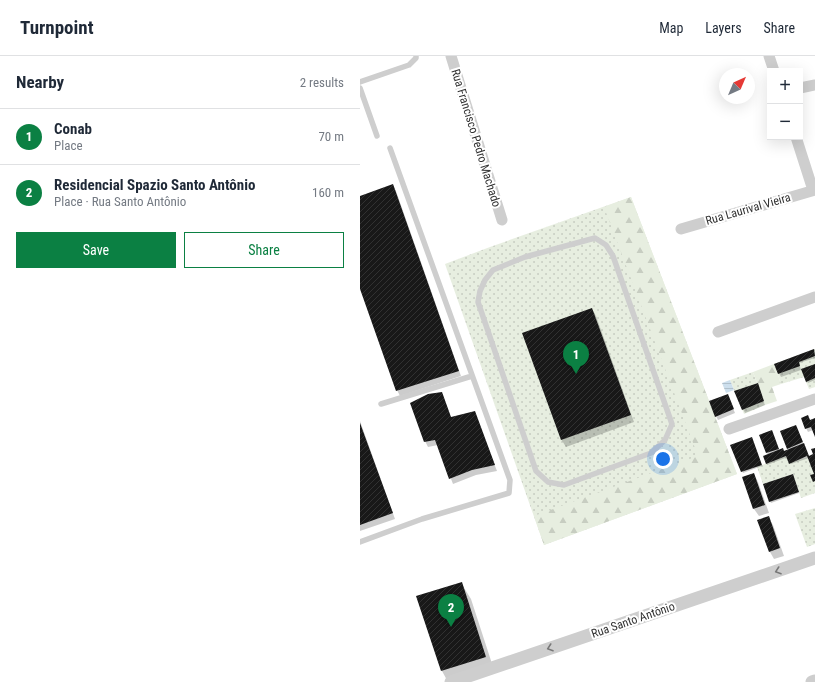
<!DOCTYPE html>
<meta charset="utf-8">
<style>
body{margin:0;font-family:"Roboto Condensed",sans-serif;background:#f6f6f7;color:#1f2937}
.controls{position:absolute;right:12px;top:12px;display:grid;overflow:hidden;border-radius:0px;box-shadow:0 4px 16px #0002}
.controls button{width:36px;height:36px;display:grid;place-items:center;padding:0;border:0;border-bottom:1px solid #e0e1e3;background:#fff;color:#1f2937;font:20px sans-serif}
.compass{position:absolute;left:359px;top:12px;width:36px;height:36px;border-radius:50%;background:#fff;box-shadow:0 4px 16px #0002;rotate:44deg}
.you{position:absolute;left:303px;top:403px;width:14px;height:14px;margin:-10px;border:3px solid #fff;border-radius:50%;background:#1a73e8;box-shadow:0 0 0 6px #1a73e833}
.badge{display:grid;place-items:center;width:26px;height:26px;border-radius:50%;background:#0b8043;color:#fff;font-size:13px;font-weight:700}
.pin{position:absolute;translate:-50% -33px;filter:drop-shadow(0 1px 2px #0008)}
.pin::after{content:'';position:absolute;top:21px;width:14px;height:12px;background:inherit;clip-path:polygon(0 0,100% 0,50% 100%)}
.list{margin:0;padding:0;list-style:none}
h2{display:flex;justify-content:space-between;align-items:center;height:52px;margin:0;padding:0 16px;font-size:17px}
h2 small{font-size:13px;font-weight:400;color:#747a83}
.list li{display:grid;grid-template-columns:26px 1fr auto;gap:12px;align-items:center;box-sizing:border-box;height:56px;padding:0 16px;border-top:1px solid #e0e1e3}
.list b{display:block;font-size:15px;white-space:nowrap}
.list p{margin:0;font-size:13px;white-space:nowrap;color:#747a83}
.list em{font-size:13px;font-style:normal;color:#747a83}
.actions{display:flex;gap:8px;padding:12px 16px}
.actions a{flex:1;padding:9px 0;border:1px solid #0b8043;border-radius:0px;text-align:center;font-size:14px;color:#0b8043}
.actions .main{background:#0b8043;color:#fff}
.map{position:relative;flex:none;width:455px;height:626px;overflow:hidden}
header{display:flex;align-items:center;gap:24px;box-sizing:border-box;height:56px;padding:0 20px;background:#fff;border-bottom:1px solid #e0e1e3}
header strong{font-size:19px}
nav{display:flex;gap:22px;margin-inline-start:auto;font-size:14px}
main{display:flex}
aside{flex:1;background:#fff}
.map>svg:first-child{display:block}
.grass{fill:url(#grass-dots)}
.forest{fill:url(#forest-firs)}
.water{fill:url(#water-rules)}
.shadow{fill:#0003}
.building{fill:url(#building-hatch)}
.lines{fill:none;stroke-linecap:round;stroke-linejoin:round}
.service{stroke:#cecece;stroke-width:5.5}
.minor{stroke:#cecece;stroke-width:11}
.tertiary{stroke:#cecece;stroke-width:13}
.oneway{stroke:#787878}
.labels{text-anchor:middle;stroke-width:4;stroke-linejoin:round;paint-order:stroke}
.street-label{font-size:12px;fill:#313131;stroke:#fff}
</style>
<header>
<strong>Turnpoint</strong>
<nav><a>Map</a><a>Layers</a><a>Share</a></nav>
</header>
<main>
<aside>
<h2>Nearby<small>2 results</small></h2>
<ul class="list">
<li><span class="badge">1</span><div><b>Conab</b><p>Place</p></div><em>70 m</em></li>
<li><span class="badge">2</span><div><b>Residencial Spazio Santo Antônio</b><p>Place · Rua Santo Antônio</p></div><em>160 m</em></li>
</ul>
<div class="actions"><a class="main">Save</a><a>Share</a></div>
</aside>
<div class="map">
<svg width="455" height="626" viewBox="0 0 455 626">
<defs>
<pattern id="grass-dots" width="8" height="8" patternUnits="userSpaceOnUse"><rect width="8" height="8" fill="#e7eee0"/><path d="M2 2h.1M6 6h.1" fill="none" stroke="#c7cdc1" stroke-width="1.8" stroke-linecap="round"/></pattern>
<pattern id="forest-firs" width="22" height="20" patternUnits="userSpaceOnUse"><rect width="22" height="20" fill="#e7eee0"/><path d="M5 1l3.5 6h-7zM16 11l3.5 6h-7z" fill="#c7cdc1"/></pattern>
<pattern id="water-rules" width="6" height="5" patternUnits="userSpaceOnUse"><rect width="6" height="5" fill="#cddfed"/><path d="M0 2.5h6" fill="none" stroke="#b0c0cc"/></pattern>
<pattern id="building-hatch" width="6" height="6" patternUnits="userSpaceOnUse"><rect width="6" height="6" fill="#181818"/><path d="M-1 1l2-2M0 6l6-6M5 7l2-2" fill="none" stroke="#313131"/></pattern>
</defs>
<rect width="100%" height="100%" fill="#fff"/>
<path class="grass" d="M271,141l106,277 -193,71 -99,-281 45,-17z
M455,293v38l-6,2 -5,-12 -23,7 -7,-20z
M393,316l12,33 -21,9 -14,-34z
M426,400l3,7 18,-6 7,16h1v20l-14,5 -8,-24 -30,10 -6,-17z
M455,452v36l-8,3 -12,-33z"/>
<path class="forest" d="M271,141l106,277 -193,71 -10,-29 164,-60 -94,-249z
M414,308l7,20 -9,3 5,14 -12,4 -12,-33z"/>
<path class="water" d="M370,324l4,10 -8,3 -4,-10z"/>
<path class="shadow" d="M33,129l3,6 65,185 -61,20 -3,-6 -37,-104v-89z
M232,253l4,7 38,106 -68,25 -5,-8z
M454,294l1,8 -16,5 2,7 -20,7 -2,-4z
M455,309v15l-7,3 -6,-13z
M399,332l6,17 -20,8 -2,-4z
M82,337l9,25 23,-6 23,59 -21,4 -23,9 -15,-39 -10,2 -3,-6z
M369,343l6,14 -17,7 -2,-4z
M455,363v16l-2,-5 -5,2 -2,-4 4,-7z
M0,365l35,98 -35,12z
M437,371l11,30 6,-2 1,-6v25l-6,-16 -18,6 -3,-7 -21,8 -3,-9 4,-1 -8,-19 12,-3 7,17 5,2 5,-2 -1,-2z
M392,384l10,26 -19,7 -11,-27z
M394,418l4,8 11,31 -10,3 -5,-7 -11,-31z
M433,421l6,16 -28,10 -1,-2z
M408,461l5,8 11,31 -10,3 -4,-7 -11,-31z
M101,527l10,16 24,74 -47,9 -6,-11 -25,-74z"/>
<path class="building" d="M33,128l66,187 -63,20 -36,-102v-93z
M232,252l39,107 -70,25 -39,-107z
M454,293l1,7 -16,6 1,4 -22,8 -4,-10z
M455,308v14l-9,4 -5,-13z
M398,327l6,18 -22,9 -8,-19z
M82,336l9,25 24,-6 20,54 -23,5 -23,9 -14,-39 -11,2 -14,-39 18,-9z
M368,338l6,15 -19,8 -6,-16z
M448,359l2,5 5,-2v19l-4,-10 -6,2 -4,-11z
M0,367l33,90 -33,12z
M436,369l7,17 -16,7 -7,-18z
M412,374l7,19 -13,4 -7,-18z
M392,381l10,28 -21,7 -11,-27z
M444,387l5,13 4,-2 -2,-5 4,-1v33l-2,1 -3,-7 4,-1 -7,-18 -18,8 -3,-8 -20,8 -3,-8 20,-8 1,3z
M394,417l11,32 -12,4 -11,-32z
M433,418l6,18 -30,10 -6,-18z
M409,460l11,32 -11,4 -12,-32z
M102,526l24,75 -45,14 -25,-75z"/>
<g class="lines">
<path class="service" d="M0,26l49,-17 7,-7v-2
M0,32l17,48
M235,182l11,7 7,11 59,168 -7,16 -14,13 -87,32 -16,-3 -12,-11 -58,-169 2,-11 5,-11 8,-10 32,-13z
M21,348l91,-28
M0,486l62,-23 87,-26 1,-13 -120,-332"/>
<path class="minor" d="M91,0l51,164
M409,0l5,15
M440,32l15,-3
M436,81l17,53
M321,173l134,-39
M358,276l97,-35
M369,373l86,-30"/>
<path class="tertiary" d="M91,626l364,-124
M452,626l3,-1"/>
</g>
<defs><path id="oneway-chevron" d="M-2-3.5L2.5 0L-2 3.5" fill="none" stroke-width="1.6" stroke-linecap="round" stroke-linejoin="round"/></defs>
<g class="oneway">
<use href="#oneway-chevron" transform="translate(418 515) rotate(161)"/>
<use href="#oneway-chevron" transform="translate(190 592) rotate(161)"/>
</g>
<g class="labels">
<g class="street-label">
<text transform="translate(116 82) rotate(73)" y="4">Rua Francisco Pedro Machado</text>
<text transform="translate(388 153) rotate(-16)" y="4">Rua Laurival Vieira</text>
<text transform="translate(273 564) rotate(-19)" y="4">Rua Santo Antônio</text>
</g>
</g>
</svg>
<div class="controls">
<button>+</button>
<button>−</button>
</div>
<svg class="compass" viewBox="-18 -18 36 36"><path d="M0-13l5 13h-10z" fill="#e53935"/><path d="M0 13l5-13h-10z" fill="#747a83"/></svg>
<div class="you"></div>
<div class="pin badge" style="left:216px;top:318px">1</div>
<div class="pin badge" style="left:91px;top:571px">2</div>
</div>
</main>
